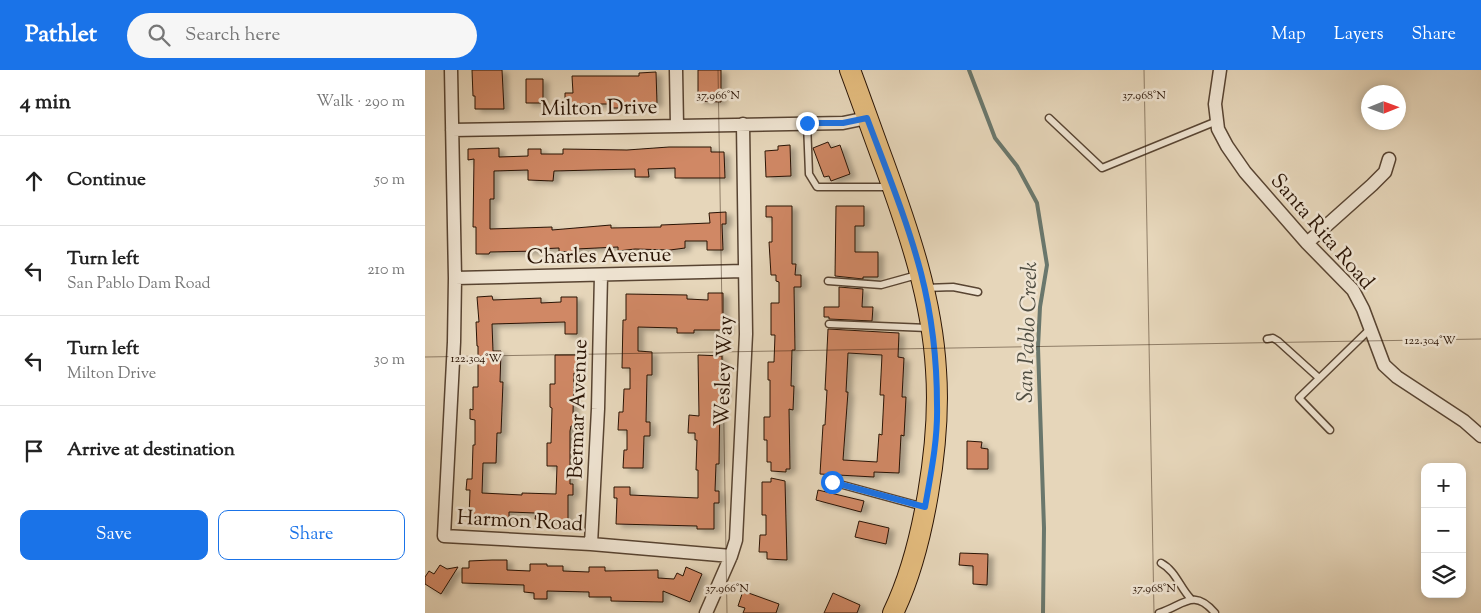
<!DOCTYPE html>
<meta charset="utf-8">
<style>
body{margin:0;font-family:"Sorts Mill Goudy",serif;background:#f6f6f6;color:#222}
.controls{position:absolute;right:15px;bottom:15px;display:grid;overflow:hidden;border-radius:10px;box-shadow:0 2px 8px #0003}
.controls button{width:45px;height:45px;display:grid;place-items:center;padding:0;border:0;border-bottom:1px solid #e0e0e0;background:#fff;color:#222;font:25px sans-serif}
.compass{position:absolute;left:936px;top:15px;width:45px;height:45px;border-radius:50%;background:#fff;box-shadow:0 2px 8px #0003;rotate:89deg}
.stop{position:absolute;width:15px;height:15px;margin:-11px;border:4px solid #1a73e8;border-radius:50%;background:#fff}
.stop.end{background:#1a73e8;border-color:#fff;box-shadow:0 1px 5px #0008}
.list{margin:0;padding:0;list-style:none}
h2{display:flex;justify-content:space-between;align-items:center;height:65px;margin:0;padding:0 20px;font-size:21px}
h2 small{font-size:16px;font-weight:400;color:#767676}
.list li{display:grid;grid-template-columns:32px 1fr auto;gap:15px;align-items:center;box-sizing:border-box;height:90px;padding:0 20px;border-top:1px solid #e0e0e0}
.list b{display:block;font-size:19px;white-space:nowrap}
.list p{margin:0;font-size:16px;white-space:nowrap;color:#767676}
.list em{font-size:16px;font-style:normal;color:#767676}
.actions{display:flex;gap:10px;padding:15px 20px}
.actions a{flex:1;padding:11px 0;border:1px solid #1a73e8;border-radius:10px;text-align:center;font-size:18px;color:#1a73e8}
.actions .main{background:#1a73e8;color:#fff}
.icon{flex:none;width:28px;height:28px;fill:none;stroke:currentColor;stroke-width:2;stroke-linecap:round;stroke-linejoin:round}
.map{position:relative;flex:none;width:1056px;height:543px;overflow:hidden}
header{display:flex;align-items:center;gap:30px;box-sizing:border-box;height:70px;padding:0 25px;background:#1a73e8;color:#fff}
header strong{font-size:24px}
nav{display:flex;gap:28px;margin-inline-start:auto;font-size:18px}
.search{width:350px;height:45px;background:#f6f6f6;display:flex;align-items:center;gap:12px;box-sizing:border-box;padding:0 18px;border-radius:28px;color:#767676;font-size:19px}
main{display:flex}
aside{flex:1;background:#fff}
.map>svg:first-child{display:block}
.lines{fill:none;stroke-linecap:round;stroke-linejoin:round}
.stream{stroke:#6a776c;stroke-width:4}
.building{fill:#d08865;stroke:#291304;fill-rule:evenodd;filter:url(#shadow)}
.service-casing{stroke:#584432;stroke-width:9}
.minor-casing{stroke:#584432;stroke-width:15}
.primary-casing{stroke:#291304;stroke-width:22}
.service{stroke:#efe4d2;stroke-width:6}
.minor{stroke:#efe4d2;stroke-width:12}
.primary{stroke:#e3bb7d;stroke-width:20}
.route{stroke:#1a73e8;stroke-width:6}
.ticks{fill:none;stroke:#291304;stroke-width:1;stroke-opacity:0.45}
.labels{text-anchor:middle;stroke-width:5;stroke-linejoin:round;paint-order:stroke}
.street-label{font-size:21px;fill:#291304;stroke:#efe4d2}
.water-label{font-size:22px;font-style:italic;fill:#4f4d41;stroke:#efe4d2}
.ticks-label{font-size:12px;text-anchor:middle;fill:#291304;stroke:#efe4d2;stroke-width:5;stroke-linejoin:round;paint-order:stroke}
</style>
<header>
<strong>Pathlet</strong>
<div class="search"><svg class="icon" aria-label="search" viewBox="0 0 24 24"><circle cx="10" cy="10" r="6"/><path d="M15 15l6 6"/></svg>Search here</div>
<nav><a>Map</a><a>Layers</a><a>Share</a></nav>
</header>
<main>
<aside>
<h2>4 min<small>Walk · 290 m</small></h2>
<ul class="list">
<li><svg class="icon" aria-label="ahead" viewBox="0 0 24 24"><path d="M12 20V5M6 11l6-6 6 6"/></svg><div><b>Continue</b></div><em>50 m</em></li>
<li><svg class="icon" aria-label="left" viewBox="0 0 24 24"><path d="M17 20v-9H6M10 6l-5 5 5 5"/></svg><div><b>Turn left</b><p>San Pablo Dam Road</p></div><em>210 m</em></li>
<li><svg class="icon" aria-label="left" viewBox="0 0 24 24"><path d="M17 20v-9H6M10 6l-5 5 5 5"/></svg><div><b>Turn left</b><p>Milton Drive</p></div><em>30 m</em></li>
<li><svg class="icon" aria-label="arrive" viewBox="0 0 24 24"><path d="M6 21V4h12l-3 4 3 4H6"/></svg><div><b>Arrive at destination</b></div></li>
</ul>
<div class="actions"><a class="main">Save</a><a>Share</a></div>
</aside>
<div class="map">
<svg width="1056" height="543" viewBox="0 0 1056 543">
<defs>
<filter id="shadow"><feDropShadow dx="5.5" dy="3" stdDeviation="2.5" flood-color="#0004"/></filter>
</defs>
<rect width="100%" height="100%" fill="#e6d6ba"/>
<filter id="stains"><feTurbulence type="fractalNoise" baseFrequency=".004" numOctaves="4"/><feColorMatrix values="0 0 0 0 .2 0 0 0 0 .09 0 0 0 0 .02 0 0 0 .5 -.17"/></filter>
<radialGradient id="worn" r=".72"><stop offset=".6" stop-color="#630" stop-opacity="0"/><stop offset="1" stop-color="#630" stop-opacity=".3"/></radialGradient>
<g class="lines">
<path class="stream" d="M544,0l26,68 22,28 20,37 10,62 -7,42 -2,40 6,181 -1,85"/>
</g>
<path class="building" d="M47,0h30l2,39h-29v-13h-2z
M273,0h23v32l-23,-1z
M231,2l1,31 -35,1v4h-13v-4h-30v3h-14v-14h8l-1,-17h67v-3z
M101,9h17v24h-17z
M403,72l3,6 9,-3 10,29 -19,7 -2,-5 -5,1 -11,-29z
M365,75l1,31 -25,1 -1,-26 13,-1v-4z
M244,77h42v5h13l1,26h-50v-10l-27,1 1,8h-14v-8l-42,1 -39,1 -1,10 -25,-1v-10l-34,1v28h-4v30l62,-2v3l59,-5v3l50,-1v-2l49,-2 -1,-10 17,-1v12h-4l1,26h-16v-9h-22v7l-15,2 -35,-1 -17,2v-4l-42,2 1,2 -18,1v-4l-21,1v2l-48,1 -1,2h-13v-27h-3l1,-68 -6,1v-11l31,-1v9l29,-1v-7h13v5h22v-5l64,1z
M341,136h26v58h4l-1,11h6v12h-7l1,63h-3l-1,36h3l-1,24 -4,-1 1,60h-4v3l-15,-1v-9h-4v-22h-3v-23h6v-37h-2v-18h6l1,-27h-4v-32h8v-21l-3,-1v-6h-5l-2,-33h3v-25h-6z
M411,136h28v20h-9v26h23v25h-15v2l-28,-3z
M414,217l24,2 -1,18h11l-1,14 -43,-2v-2h-5v-10h15z
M283,223h15v26h4v11h-33v3h-17v-5l-39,-1v24l14,1v23h-5l-1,47h4v14h-6l-1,32h-20l1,-18h3v-20h-9l1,-18h4l1,-23h6v-21h-8l1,-48h3v-26l61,1v4l21,1z
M67,226l1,4 48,-2v5l20,-1v-5h16v37h-12v-12l-73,2 1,27h8l-1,31h3l-2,51h-4l-1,30h-13l-1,30 40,2v-2l34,1 1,-28h-10v-23h4l1,-35 -2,-1v-23h5v-29h23v18h-4l-1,41h1v12h-3l-1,5v53h3v11h-5v26l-33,-2 1,-6 -27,-1v6l-40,-1 1,-27h-4l1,-11h5l1,-34h2v-25l-5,-1v-10l3,1v-23h5v-41h-1l-1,-24h3l-2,-25z
M403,259l71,4 -1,24 6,1 -2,39h4l-2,39 -3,-1 -2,38 -25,-1v5l-54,-3 3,-49h2l2,-35h-2zM423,283l34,2 -2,40h4l-2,40 -3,-1 -2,28 -34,-2 5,-68h-2z
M273,285l24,1 -1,30h4v10h-5l-1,68h-3l-1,27h4v12h-5v26h-17v-3l-81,-2 1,-26h-3v-11h16v8l68,3v-28h-2l1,-30h-2v-7h-7l1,-18 10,1z
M542,371l15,1 -1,6 7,1v20h-21z
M346,408l14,3 2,79 -20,-1v-7h-8l1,-17h6v-20h-4v-33h9z
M393,420l46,11 -3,11 -45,-12z
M434,451l30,7 -3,16 -31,-7z
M535,483l28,1 -1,31 -14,-1v-18l-14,-1z
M67,490h15v10l23,1v-7h17v2h16v5l26,1v-5h16v4l53,-1v8l16,1 3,-6 6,3 3,-9 16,7 -12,28 -27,-11v11l-52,-1v-4h-22v-5l-42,-1v8h-13v-6l-10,-1v-7l-62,-2v-15h7v-7z
M15,495l7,4 11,-2 -17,27 -16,-10v-7l4,-6 5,3z
M318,521l36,13 -3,9h-33l2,-5 -7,-2z
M408,523l27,12 -3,8h-33z"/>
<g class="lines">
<g class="service-casing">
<path id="service" d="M624,48l53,50 115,-47
M382,53l2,51 8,13h72
M403,211l53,4 36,-10
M500,218l28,-1 25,5
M404,254l99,4
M842,269l6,-1 5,3 41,37
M905,360l-31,-32 71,-69
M407,412l92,25
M736,493c15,8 19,25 30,36
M734,543c24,-7 34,-26 56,0"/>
</g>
<g class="minor-casing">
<path id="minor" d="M26,0l4,208 -1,64 -10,194 147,8 140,12
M251,0l1,56
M795,0l-5,34 3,25 9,17 18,26 62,71 46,47 10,19 21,56 13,12 67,44 17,15
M27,60l391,-7 24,-5
M882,173l65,-58 13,-13 4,-13
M30,208l289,-7
M166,474l7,-135 3,-134
M281,543l25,-57 5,-16 10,-206 -3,-210"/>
</g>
<g class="primary-casing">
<path id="primary" d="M425,0c12,32 23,64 35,96 24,66 47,133 51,204 3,42 -1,83 -8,124 -7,41 -17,82 -35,119"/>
</g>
<use href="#service" class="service"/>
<use href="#minor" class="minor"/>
<use href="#primary" class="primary"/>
</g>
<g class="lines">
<path class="route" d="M382,53h36l24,-5c19,51 40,102 54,155 11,43 16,88 16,132 1,34 -6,68 -12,102l-93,-25"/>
</g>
<path class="ticks" d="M293,0l9,543M719,0l10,543M0,287l1056,-18"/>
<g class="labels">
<g class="street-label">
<text transform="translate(174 37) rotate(-1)" y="7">Milton Drive</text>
<text transform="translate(898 161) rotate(49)" y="7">Santa Rita Road</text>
<text transform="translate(174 185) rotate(-1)" y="7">Charles Avenue</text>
<text transform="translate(298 301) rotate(-88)" y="7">Wesley Way</text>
<text transform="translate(152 339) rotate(-88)" y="7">Bermar Avenue</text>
<text transform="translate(95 450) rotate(3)" y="7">Harmon Road</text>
</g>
<g class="water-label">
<text transform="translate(601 262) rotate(-88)" y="8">San Pablo Creek</text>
</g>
</g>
<g class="ticks-label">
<text x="293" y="29">37.966°N</text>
<text x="719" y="29">37.968°N</text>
<text x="1005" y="274">122.304°W</text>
<text x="51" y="292">122.304°W</text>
<text x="302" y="522">37.966°N</text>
<text x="729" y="522">37.968°N</text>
</g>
<rect width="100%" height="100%" filter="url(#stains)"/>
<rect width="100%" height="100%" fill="url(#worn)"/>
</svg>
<div class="controls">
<button>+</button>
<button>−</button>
<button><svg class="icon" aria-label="layers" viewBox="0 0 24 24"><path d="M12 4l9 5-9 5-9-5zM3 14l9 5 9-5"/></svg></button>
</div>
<svg class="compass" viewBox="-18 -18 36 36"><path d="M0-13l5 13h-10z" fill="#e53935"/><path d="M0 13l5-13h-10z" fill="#767676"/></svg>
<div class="stop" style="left:407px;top:412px"></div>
<div class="stop end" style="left:382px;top:53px"></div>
</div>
</main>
